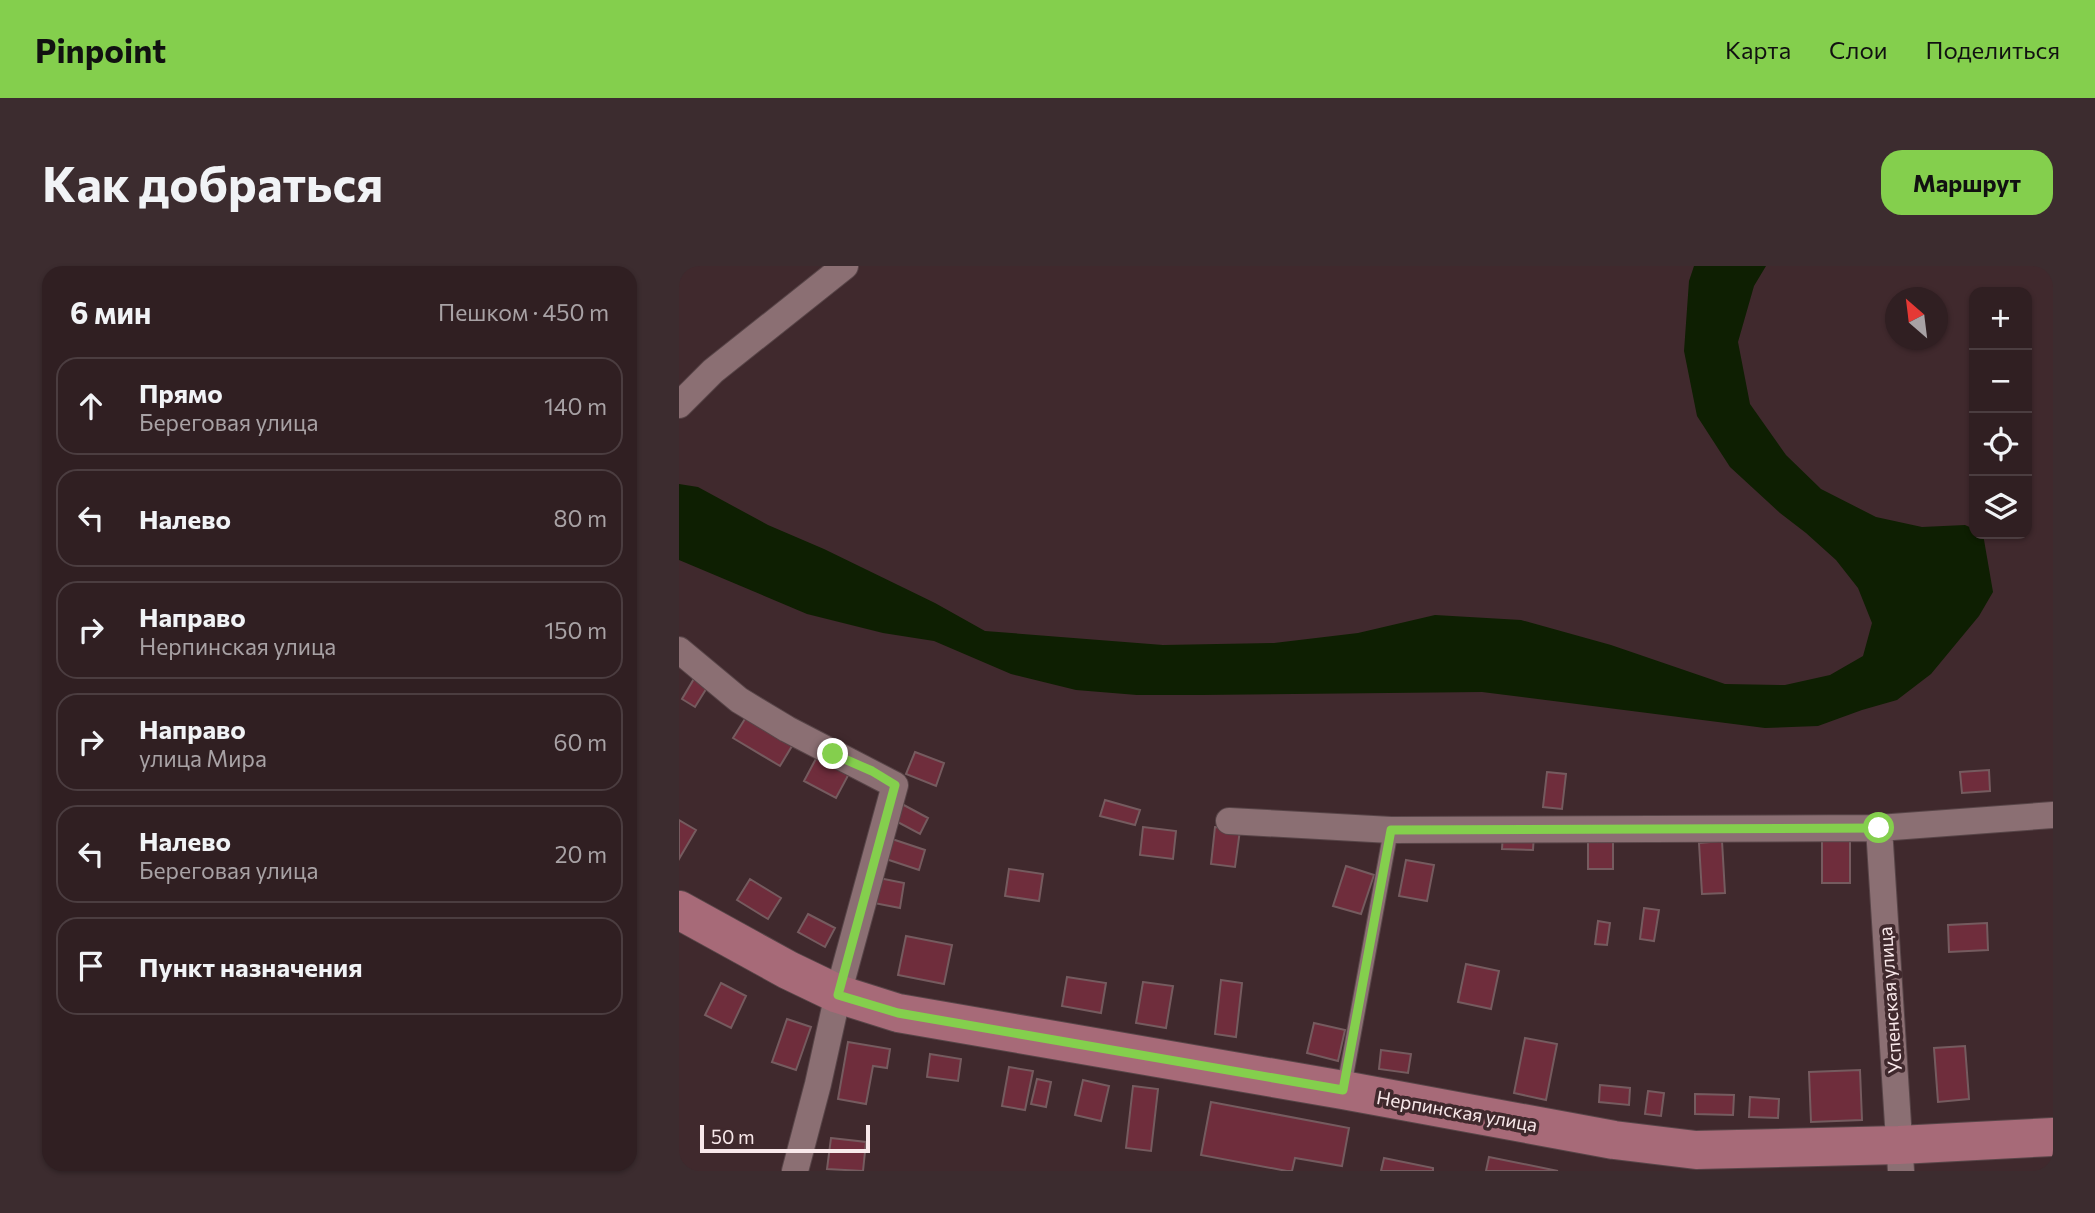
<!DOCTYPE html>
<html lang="ru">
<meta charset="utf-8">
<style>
body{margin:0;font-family:Commissioner,sans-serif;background:#3c2c2f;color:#f1f3f6}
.controls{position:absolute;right:21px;top:21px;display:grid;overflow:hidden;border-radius:14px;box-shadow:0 2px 5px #0004}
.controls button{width:63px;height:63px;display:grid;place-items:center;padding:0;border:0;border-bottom:2px solid #4b3d40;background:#301f22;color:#f1f3f6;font:35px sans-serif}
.compass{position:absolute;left:1206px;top:21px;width:63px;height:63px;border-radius:50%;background:#301f22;box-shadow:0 2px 5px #0004;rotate:332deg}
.scale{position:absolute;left:21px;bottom:18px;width:170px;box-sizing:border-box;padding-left:7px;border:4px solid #f8e8ea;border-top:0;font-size:19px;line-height:24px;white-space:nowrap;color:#f8e8ea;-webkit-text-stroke:5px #40292d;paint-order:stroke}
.stop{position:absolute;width:21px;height:21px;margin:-16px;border:5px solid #84cf4d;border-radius:50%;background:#fff}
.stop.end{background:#84cf4d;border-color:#fff;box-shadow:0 2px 7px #0008}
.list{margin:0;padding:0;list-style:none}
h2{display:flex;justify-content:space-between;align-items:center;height:91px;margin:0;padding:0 28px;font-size:30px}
h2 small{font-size:23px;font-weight:400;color:#a8a2a5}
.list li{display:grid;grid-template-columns:46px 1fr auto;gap:21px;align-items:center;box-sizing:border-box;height:98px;margin:0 14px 14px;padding:0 14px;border:2px solid #4b3d40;border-radius:21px}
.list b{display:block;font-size:26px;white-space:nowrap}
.list p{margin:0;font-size:23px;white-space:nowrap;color:#a8a2a5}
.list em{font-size:23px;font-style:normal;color:#a8a2a5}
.icon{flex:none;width:38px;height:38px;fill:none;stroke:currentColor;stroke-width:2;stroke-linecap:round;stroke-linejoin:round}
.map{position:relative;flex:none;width:1374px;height:905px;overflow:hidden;border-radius:21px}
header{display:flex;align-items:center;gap:42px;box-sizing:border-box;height:98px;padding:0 35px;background:#84cf4d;color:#111}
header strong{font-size:33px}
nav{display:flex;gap:38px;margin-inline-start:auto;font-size:24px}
.intro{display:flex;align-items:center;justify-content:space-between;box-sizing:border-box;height:168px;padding:0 42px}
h1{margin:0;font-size:49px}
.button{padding:18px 32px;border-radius:21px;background:#84cf4d;color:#111;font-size:24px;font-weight:700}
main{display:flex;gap:42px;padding:0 42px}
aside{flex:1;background:#301f22;border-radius:21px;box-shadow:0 2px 5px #0004}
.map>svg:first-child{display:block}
.water{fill:#0e1f02}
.building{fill:#6f2d3c;stroke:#755b5f;stroke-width:2}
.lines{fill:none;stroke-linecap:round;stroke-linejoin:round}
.service-casing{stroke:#584548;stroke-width:16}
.minor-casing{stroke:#584548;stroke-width:28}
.secondary-casing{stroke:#584548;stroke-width:40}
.service{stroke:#8b6f73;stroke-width:14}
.minor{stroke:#8b6f73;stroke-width:26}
.secondary{stroke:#a76a78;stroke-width:38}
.route{stroke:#84cf4d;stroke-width:9}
.labels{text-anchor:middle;stroke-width:7;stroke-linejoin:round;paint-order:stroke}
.street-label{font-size:19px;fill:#f8e8ea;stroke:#40292d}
</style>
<header>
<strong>Pinpoint</strong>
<nav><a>Карта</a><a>Слои</a><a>Поделиться</a></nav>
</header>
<div class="intro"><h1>Как добраться</h1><a class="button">Маршрут</a></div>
<main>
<aside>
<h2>6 мин<small>Пешком · 450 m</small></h2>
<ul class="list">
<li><svg class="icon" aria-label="ahead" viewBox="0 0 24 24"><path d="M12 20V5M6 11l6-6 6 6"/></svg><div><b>Прямо</b><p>Береговая улица</p></div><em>140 m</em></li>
<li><svg class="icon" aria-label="left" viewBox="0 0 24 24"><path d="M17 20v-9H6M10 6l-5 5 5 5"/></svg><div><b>Налево</b></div><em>80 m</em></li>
<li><svg class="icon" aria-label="right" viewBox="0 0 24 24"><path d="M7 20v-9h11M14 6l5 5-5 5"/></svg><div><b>Направо</b><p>Нерпинская улица</p></div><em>150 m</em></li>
<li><svg class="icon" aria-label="right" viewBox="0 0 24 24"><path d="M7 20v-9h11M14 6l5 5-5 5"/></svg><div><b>Направо</b><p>улица Мира</p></div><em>60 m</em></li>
<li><svg class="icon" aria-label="left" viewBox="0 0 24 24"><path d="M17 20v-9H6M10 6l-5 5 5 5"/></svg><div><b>Налево</b><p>Береговая улица</p></div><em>20 m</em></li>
<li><svg class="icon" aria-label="arrive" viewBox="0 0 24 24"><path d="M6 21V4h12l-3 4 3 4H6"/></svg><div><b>Пункт назначения</b></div></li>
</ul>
</aside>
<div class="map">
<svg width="1374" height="905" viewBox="0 0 1374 905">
<rect width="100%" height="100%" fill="#40292d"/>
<path class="water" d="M1015,0h72l-12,20 -16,56 12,62 36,51 35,34 55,28 46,10 43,-2 9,4v5h9l10,58 -14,24 -48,58 -34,26 -35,10 -44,16 -53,2 -283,-36 -282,3h-63l-61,-5 -65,-16 -77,-33 -51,-8 -76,-19 -128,-54v-76l19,3 70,38 56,24 111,54 50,28 178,14 111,-2 84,-10 77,-18 86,5 90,25 114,39 60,1 45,-10 33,-19 9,-33 -14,-35 -22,-28 -30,-27 -26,-20 -50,-46 -33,-51 -13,-65 5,-70z"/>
<path class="building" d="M16,411l13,9 -13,21 -13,-8z
M69,448l47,27 -15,25 -47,-28z
M236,486l29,11 -8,23 -30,-12z
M140,487l32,17 -15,28 -32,-17z
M1310,504l1,21 -28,2 -2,-21z
M868,506l19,2 -4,35 -19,-2z
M426,534l35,10 -5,15 -35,-9z
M221,537l28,15 -8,16 -28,-15z
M0,554l17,10 -17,29z
M464,561l33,4 -3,28 -33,-4z
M536,561l25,3 -5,37 -24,-3z
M824,567l31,1 -1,16 -31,-1z
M207,571l39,13 -6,20 -39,-13z
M934,574v29h-25v-28z
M1143,574h28v43h-28z
M1043,575l3,52 -23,1 -3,-51z
M727,594l28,5 -7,36 -28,-5z
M667,600l28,9 -13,39 -28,-8z
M330,603l34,5 -4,27 -34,-5z
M200,612l25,5 -4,25 -26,-5z
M71,613l31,19 -13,21 -31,-19z
M965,642l15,2 -5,31 -14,-2z
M129,648l27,14 -10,19 -27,-15z
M919,655l12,2 -3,22 -12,-1z
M1308,657l1,27 -39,2 -1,-27z
M227,670l46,9 -8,39 -46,-9z
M787,698l33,7 -8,38 -33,-7z
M388,711l39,6 -5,30 -39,-7z
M542,714l21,3 -6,54 -21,-3z
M464,716l30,4 -7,42 -30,-5z
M42,717l25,13 -15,32 -26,-13z
M108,753l24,8 -15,43 -24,-8z
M635,757l31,7 -7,31 -31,-8z
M846,772l32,6 -11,56 -32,-7z
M169,776l42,7 -3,19 -14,-2 -7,38 -28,-5z
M1286,780l4,53 -31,3 -4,-54z
M702,784l30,4 -3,19 -29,-4z
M251,788l31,5 -3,22 -31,-4z
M330,801l24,4 -8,39 -23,-4z
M1181,804l2,50 -51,2 -2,-50z
M358,813l14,3 -5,25 -15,-3z
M404,814l26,6 -8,35 -26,-6z
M921,819l30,3 -1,17 -30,-3z
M454,820l25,3 -7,62 -25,-3z
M969,825l16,2 -3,23 -16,-2z
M1016,828l39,1 -1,20 -38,-1z
M1071,831l29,2 -1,19 -29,-1z
M532,836l138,26 -7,38 -47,-8 -3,13h-5l-86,-16z
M152,872l35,4 -3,29 -36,-2z
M810,891l69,14h-72z
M705,892l49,10v3h-52z"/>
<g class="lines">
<g class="service-casing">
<path id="service" d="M665,821l47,-257"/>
</g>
<g class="minor-casing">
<path id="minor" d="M0,139l34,-34 132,-105
M0,384l60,50 48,29 108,56 -57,209 -20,90 -23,87
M550,555l162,9 488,-2 174,-13
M1200,562l22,343"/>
</g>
<g class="secondary-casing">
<path id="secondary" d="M0,644l109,60 50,24 60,19 445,77 271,50 82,10 203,-5 154,-8"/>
</g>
<use href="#service" class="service"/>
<use href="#minor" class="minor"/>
<use href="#secondary" class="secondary"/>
</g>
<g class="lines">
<path class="route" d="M154,488l39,17 23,14 -57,210 60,18 445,77 48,-260 488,-2"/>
</g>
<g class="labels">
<g class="street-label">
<text transform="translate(1211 734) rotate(-94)" y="7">Успенская улица</text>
<text transform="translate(778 845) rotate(10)" y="7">Нерпинская улица</text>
</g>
</g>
</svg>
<div class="controls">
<button>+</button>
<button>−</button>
<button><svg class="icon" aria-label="locate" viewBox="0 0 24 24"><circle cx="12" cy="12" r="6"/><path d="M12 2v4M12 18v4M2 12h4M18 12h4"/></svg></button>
<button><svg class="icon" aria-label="layers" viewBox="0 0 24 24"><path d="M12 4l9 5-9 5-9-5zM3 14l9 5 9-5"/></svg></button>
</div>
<svg class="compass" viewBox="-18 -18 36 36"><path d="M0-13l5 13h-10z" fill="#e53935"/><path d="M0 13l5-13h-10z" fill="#a8a2a5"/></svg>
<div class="scale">50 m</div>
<div class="stop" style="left:1200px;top:562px"></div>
<div class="stop end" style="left:154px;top:488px"></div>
</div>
</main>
